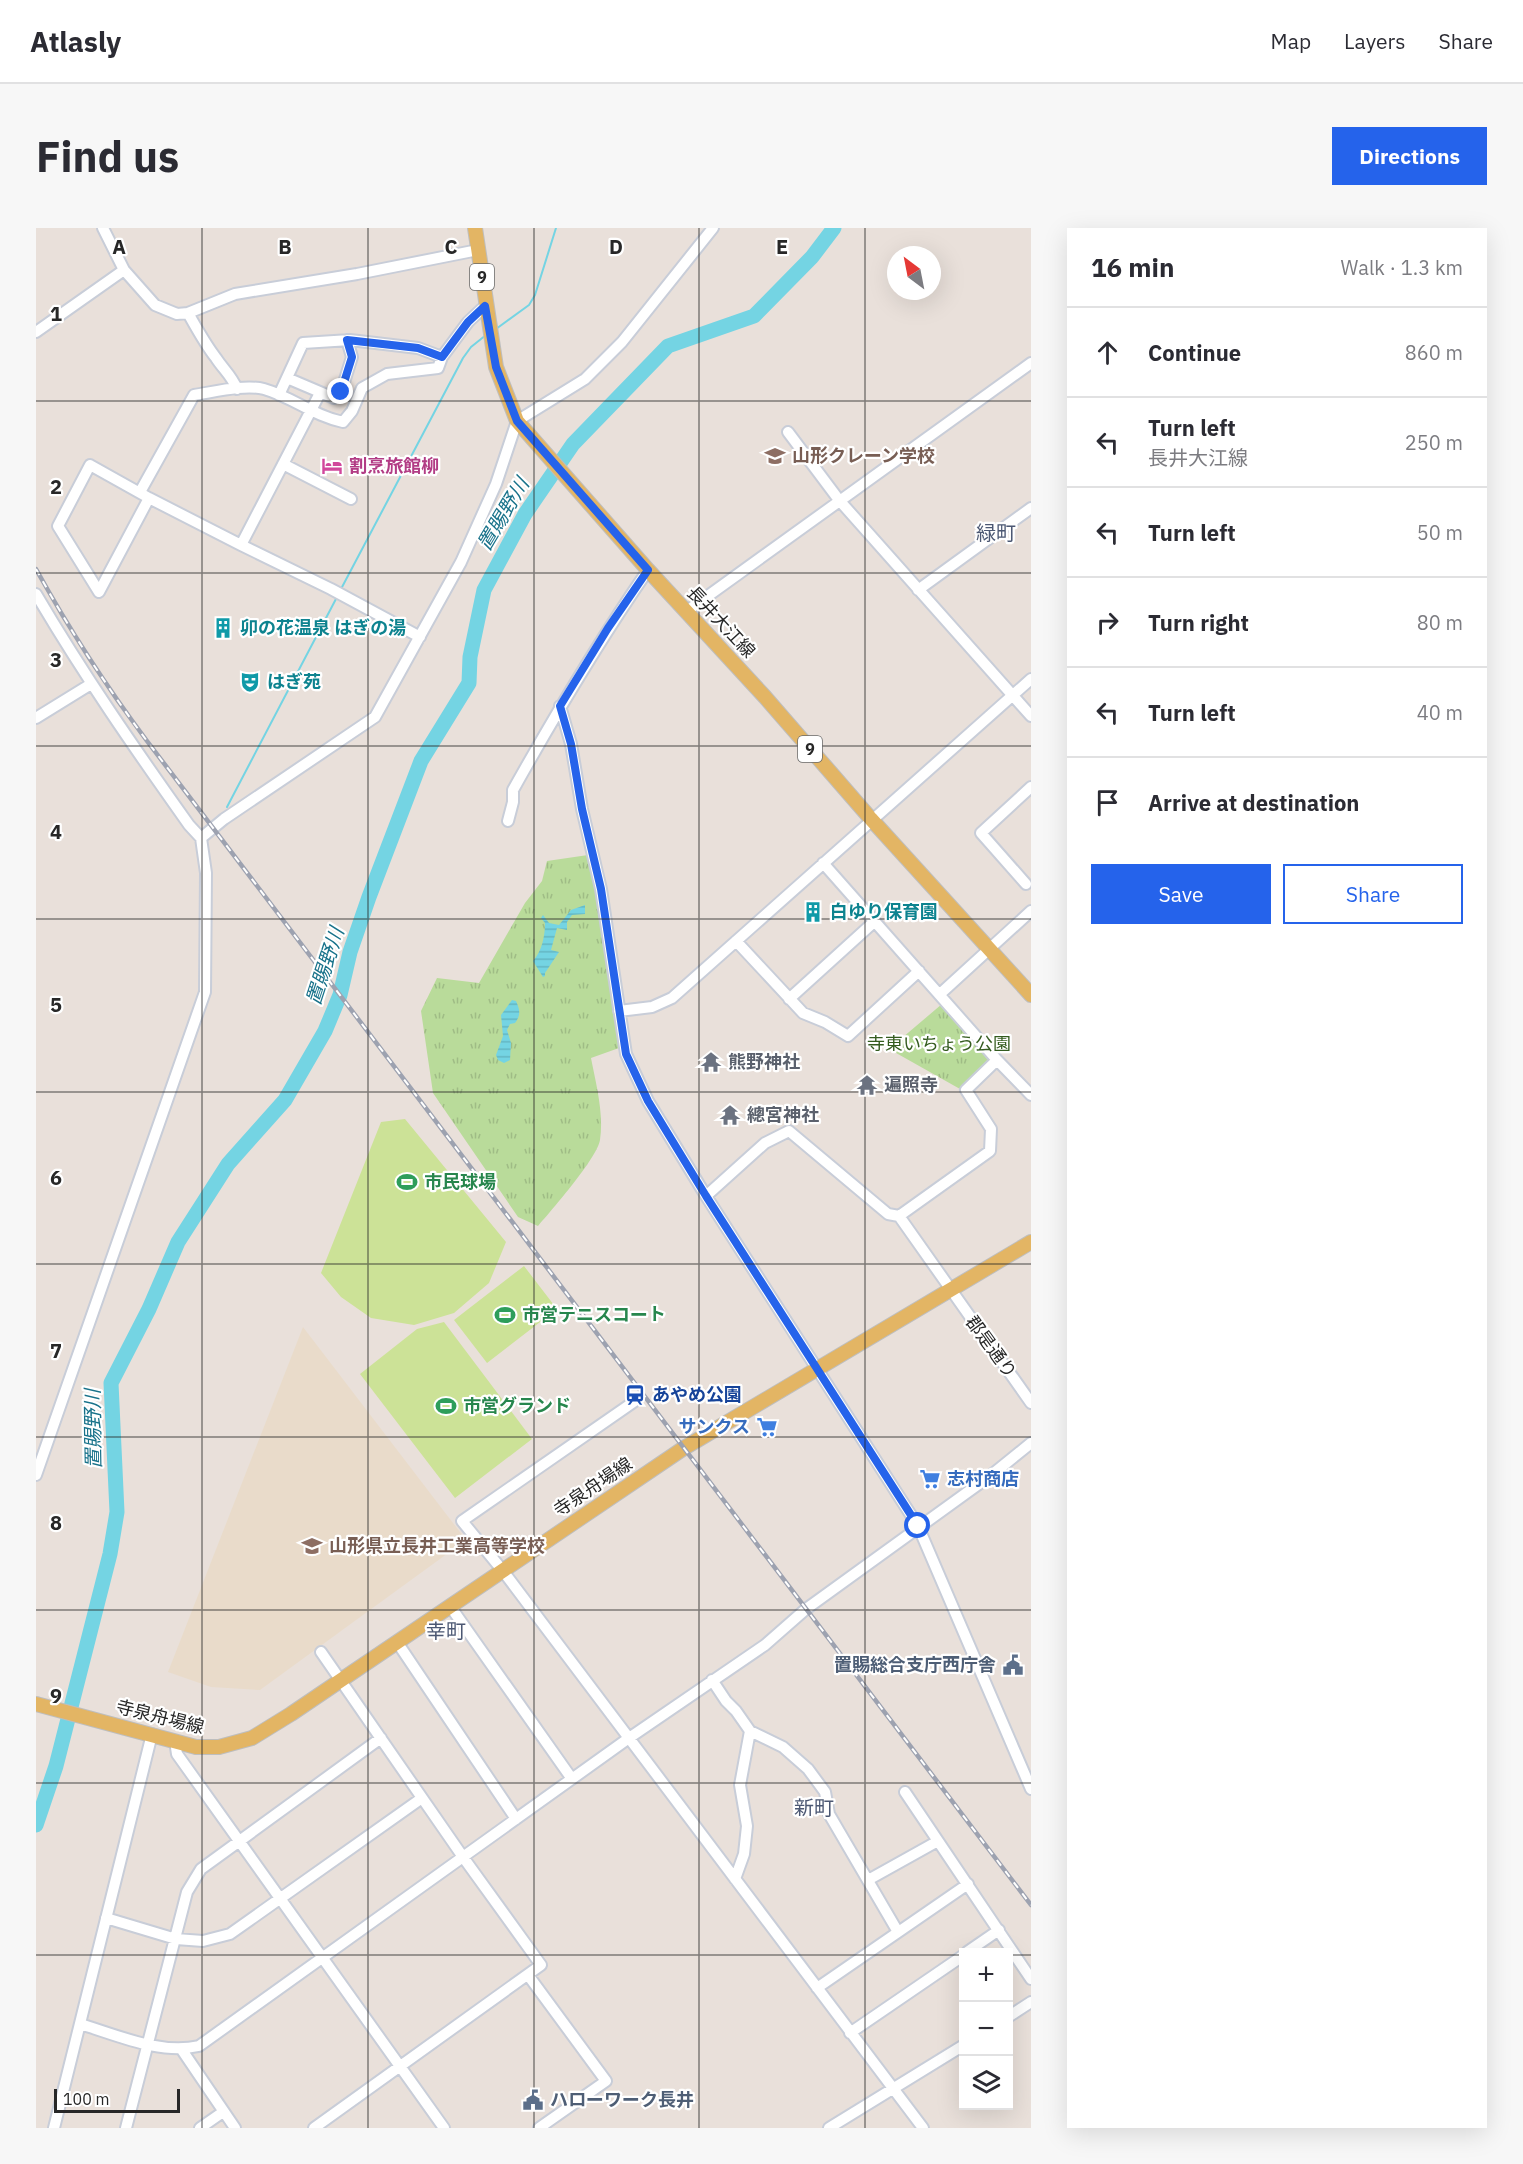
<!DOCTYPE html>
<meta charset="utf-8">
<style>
body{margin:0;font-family:"IBM Plex Sans","Noto Sans JP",sans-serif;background:#f7f7f7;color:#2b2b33}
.controls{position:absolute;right:18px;bottom:18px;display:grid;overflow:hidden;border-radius:0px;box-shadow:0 6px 24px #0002}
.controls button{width:54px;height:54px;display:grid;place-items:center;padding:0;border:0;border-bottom:2px solid #e1e1e2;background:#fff;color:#2b2b33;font:30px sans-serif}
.compass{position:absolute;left:851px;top:18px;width:54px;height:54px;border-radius:50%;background:#fff;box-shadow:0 6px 24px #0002;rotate:328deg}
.scale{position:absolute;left:18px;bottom:15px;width:126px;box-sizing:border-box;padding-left:6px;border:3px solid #272727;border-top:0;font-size:16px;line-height:21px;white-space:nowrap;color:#272727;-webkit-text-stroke:4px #fff;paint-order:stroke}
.stop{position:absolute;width:18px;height:18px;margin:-14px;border:4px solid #2563eb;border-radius:50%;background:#fff}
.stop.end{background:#2563eb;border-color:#fff;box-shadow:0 2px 6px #0008}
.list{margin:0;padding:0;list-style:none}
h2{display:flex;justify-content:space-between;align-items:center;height:78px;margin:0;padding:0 24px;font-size:26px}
h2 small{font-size:20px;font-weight:400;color:#7c7c81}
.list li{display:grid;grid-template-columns:39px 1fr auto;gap:18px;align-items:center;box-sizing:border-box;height:90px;padding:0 24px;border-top:2px solid #e1e1e2}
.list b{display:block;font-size:22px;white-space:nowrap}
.list p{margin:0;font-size:20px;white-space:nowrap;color:#7c7c81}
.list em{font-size:20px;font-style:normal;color:#7c7c81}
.actions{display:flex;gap:12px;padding:18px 24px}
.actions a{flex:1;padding:14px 0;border:2px solid #2563eb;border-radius:0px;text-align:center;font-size:21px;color:#2563eb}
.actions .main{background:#2563eb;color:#fff}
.icon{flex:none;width:33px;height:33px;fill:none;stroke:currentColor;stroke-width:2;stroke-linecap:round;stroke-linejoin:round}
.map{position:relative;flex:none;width:995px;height:1900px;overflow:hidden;border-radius:0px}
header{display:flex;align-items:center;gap:36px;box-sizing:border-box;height:84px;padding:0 30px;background:#fff;border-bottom:2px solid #e1e1e2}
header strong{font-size:28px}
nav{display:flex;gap:33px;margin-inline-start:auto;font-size:21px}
.intro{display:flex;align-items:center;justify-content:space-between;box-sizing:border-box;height:144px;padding:0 36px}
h1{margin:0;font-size:42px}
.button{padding:15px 27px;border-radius:0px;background:#2563eb;color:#fff;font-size:21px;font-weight:700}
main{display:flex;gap:36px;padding:0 36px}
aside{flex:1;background:#fff;border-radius:0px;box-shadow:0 6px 24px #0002}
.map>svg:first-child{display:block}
.education{fill:#e9dbca}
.park{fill:url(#park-tufts)}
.pitch{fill:#cce297}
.water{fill:url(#water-rules)}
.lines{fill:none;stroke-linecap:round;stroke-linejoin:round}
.stream{stroke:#74d4e3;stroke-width:2}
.river{stroke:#74d4e3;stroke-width:15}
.minor-casing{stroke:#c8cdd8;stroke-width:14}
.major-casing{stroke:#bebebe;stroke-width:16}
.minor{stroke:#fff;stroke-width:10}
.major{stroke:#e3b564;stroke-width:14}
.rail-casing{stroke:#9da2b0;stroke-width:4.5}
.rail{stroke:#fff;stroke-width:2;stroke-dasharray:7;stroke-linecap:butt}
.route{stroke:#2563eb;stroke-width:8}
.grid{fill:none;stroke:#272727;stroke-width:1.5;stroke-opacity:0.55}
.labels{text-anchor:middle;stroke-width:4.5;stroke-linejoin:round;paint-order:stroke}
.shield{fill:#fff;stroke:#686868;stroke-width:1.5}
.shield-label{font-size:16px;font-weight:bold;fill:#272727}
.education-label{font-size:18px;font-weight:bold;fill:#785e54;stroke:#fff;text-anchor:start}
.hotel-label{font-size:18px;font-weight:bold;fill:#b23c85;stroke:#fff;text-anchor:start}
.street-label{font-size:18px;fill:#272727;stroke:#fff}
.culture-label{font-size:18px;font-weight:bold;fill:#0d838f;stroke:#fff;text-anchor:start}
.park-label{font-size:18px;fill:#345c1f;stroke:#fff}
.worship-label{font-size:18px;font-weight:bold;fill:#5b616d;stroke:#fff;text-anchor:start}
.leisure-label{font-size:18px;font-weight:bold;fill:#27864d;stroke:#fff;text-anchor:start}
.transit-label{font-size:18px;font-weight:bold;fill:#164399;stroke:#fff;text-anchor:start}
.shop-label{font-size:18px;font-weight:bold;fill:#366cbe;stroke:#fff;text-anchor:end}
.service-label{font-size:18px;font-weight:bold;fill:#4e5e75;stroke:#fff;text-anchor:end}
.water-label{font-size:20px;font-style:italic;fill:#18728a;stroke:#fff}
.neighbourhood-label{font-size:20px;fill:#4c5873;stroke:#fff}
.grid-label{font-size:20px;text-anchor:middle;font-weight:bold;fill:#272727;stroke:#fff;stroke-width:4.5;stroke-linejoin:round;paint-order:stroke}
</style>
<header>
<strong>Atlasly</strong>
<nav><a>Map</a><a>Layers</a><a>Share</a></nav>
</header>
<div class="intro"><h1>Find us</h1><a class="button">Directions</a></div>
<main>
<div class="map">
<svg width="995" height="1900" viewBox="0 0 995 1900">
<defs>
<pattern id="park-tufts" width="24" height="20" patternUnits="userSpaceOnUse" patternTransform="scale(1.5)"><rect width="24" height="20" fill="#b9db9a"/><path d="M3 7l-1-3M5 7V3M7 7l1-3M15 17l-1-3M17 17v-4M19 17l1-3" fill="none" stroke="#9fbc85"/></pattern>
<pattern id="water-rules" width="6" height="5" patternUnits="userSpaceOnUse" patternTransform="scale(1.5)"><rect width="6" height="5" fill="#74d4e3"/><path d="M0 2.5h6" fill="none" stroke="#64b6c3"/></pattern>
</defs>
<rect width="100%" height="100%" fill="#e9e0da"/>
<path class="education" d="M267,1099l163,213 -206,150 -49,-3 -43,-15z"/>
<path class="park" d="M552,627l12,63 19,130 -28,10c5,26 13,55 9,82 -3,18 -48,70 -62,86l-20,-9 -85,-124 -12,-82 16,-33 42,5 46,-80 17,-22 5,-20z
M906,776l48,56 -30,29 -71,-40z"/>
<path class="pitch" d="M369,891l101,123 -17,41 -35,30 -40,12 -43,-7 -30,-21 -20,-24 60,-151z
M488,1038l33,43 -70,54 -33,-43z
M408,1094l88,117 -77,59 -95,-124 57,-45z"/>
<path class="water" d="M549,677v9l-13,1 -5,7v8l-10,-2 -6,22 8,2 -14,21v3l-2,1 -10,-16c9,-10 12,-25 12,-38l-4,-5 2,-3 6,8 10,2 12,-15z
M476,772l4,1c4,9 5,14 -1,22l-5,1 -3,6 4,13 -1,17 -6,3 -6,-3 -2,-5 7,-19 -2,-21z"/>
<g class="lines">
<path class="stream" d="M460,101l33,-24 6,-10 21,-67
M305,361l122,-231 8,-11 15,-12
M191,579l110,-210"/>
<path class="river" d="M0,1597l20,-59 54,-212 7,-42 -6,-129 38,-74 29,-67 50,-78 57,-64 40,-69 15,-36 10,-43 19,-55 52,-136 48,-78 1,-26 14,-67 41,-76 48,-70 95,-98 86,-30 58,-59 22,-29"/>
<g class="minor-casing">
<path id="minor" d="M67,0l21,42 31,35 22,9 11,-1 47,-19 122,-20 121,-24
M152,85c9,16 17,31 28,45 7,11 16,18 21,31
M0,104l88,-62
M251,150l47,20 7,-6 11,-35 -5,-17
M243,167l24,-52 47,-3 68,8 24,9 26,-35 17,-16
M752,204l51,68 192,216
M247,236l68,35
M104,264l54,-97c20,-3 51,-11 70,-6 28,8 50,27 79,33l9,-11 10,-23 25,-14 51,-6 4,-11
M113,270l-50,94 -41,-66 32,-61 59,33 92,47 90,44 89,48
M205,317l79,-152
M882,362l113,-82
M0,366c47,80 99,155 153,231l12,13 5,35 -1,119 -169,483
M651,383l344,-248
M524,478l11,38 11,65 19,80 25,165 22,47 58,95 212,330 113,263
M0,490l55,-34
M472,593l5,-19v-12c42,-75 86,-149 135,-220
M165,610l23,-19 151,-102 86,-155 35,-78 21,-63 68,-42 37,-37 91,-114
M787,635l174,197 34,35
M990,656l-45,-51 50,-46
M700,713l67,72 22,9 23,14 71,-65
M904,766l91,-83
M753,771l86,-78
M583,783l33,-4 20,-9 359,-319
M670,968l59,-53 24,-12 99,83 11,2 91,-65 1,-22 -25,-39 31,-30
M863,988l132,187
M599,1173l-173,120 41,50 420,557
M414,1378l122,173
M361,1414l119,177
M676,1452l14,21 10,10 14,20 33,16 25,22 17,23 4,22 69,118
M139,1513l2,13 267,374
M869,1564l126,187
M699,1651l9,-25 3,-28 -7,-41 10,-54
M832,1652l70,-39
M70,1690l70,21 27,2 27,-7 192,-136
M931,1724l32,-22
M492,1747l78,106 -67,47
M781,1760l151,-104
M972,1789l23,-15
M44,1796c37,11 80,31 119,22l430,-308 136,-93 41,-36 188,-136 37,-30
M814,1805l114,-78
M146,1822l53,78
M18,1900l98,-394
M90,1900l61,-236 14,-23 180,-131
M164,1900l23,-16
M278,1900l227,-163 -78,-108 -142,-205
M793,1900l135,-83"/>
</g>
<g class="major-casing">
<path id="major" d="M439,0l21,139 21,54 131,149 117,127 106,122 160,176
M0,1476l160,43h23l33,-9 39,-24 393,-266 347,-206"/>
</g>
<use href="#minor" class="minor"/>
<use href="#major" class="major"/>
<g class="rail-casing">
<path id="rail" d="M0,341c33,60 70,117 111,172l884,1164"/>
</g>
<use href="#rail" class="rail"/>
</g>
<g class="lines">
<path class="route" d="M305,164l11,-35 -5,-17 71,8 24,9 26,-35 17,-16 11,61 21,54 131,149 -40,58 -48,78 11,38 11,65 19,80 25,165 22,47 58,95 212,330"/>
</g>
<path class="grid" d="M166,0v1900M332,0v1900M498,0v1900M663,0v1900M829,0v1900M0,173h995M0,345h995M0,518h995M0,691h995M0,864h995M0,1036h995M0,1209h995M0,1382h995M0,1555h995M0,1727h928M972,1727h23"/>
<defs>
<g id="school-bare" transform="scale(1.62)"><path d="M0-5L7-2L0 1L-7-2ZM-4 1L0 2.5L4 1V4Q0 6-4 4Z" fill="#8d6e63" stroke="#fff" stroke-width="2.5" paint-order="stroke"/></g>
<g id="hotel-bare" transform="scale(1.62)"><path d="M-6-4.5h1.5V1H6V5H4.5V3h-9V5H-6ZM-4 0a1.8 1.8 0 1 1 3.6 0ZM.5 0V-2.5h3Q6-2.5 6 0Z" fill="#d1479c" stroke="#fff" stroke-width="2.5" paint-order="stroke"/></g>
<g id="building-bare" transform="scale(1.62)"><path d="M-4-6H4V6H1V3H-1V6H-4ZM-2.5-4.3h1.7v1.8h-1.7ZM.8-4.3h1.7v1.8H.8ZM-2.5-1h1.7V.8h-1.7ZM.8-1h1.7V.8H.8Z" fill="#0f9aa8" stroke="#fff" stroke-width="2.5" paint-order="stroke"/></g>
<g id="theatre-bare" transform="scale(1.62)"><path d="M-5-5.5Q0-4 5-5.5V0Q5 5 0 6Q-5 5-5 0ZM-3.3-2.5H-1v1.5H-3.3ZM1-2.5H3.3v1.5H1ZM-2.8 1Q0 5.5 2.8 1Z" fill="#0f9aa8" stroke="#fff" stroke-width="2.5" paint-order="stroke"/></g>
<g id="temple-bare" transform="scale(1.62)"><path d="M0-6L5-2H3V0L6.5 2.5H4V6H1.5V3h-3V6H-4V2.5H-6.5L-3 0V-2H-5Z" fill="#6b7280" stroke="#fff" stroke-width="2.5" paint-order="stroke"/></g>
<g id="stadium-bare" transform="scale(1.62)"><path d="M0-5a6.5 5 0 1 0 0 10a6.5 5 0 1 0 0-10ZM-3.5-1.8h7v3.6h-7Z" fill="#2e9e5b" stroke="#fff" stroke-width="2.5" paint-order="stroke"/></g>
<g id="station-bare" transform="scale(1.62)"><path d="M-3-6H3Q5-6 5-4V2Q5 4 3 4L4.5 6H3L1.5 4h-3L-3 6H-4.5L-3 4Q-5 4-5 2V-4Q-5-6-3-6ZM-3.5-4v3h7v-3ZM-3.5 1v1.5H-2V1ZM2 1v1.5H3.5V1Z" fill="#1a4fb4" stroke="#fff" stroke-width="2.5" paint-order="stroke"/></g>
<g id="supermarket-bare" transform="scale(1.62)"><path d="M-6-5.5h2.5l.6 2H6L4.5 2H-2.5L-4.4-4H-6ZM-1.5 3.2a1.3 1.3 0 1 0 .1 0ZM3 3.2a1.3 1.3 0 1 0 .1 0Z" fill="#3f7fe0" stroke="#fff" stroke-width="2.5" paint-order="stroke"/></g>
<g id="civic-bare" transform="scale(1.62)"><path d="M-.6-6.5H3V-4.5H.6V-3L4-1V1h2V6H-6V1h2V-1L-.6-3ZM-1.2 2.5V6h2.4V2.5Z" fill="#5c6f8a" stroke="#fff" stroke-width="2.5" paint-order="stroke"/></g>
</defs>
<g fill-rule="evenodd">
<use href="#school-bare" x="739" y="228"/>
<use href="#hotel-bare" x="296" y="238"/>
<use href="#building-bare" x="187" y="400"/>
<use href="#theatre-bare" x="214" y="454"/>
<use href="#building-bare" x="777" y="684"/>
<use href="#temple-bare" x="675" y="834"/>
<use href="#temple-bare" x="831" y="857"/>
<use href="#temple-bare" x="694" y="887"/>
<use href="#stadium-bare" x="371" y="954"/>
<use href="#stadium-bare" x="469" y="1087"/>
<use href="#station-bare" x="599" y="1167"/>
<use href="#stadium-bare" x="410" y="1178"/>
<use href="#supermarket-bare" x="731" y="1199"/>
<use href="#supermarket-bare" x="894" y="1251"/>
<use href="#school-bare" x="276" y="1318"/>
<use href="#civic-bare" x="977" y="1437"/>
<use href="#civic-bare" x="497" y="1872"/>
</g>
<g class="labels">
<g class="shield">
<rect x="434" y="36" width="24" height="26" rx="4.5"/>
<rect x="762" y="508" width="24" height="26" rx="4.5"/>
</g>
<g class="shield-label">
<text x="446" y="55">9</text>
<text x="774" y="527">9</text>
</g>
<g class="education-label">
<text x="756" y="234">山形クレーン学校</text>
<text x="293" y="1324">山形県立長井工業高等学校</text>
</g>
<g class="hotel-label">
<text x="313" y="244">割烹旅館柳</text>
</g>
<g class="street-label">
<text transform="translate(685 394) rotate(47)" y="6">長井大江線</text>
<text transform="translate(955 1119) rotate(54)" y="6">郡是通り</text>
<text transform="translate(557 1259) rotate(-34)" y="6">寺泉舟場線</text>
<text transform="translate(124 1489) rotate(14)" y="6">寺泉舟場線</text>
</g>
<g class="culture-label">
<text x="204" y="406">卯の花温泉 はぎの湯</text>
<text x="231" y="460">はぎ苑</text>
<text x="794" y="690">白ゆり保育園</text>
</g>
<g class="park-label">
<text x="903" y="822">寺東いちょう公園</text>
</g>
<g class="worship-label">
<text x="692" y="840">熊野神社</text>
<text x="848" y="863">遍照寺</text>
<text x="711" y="893">總宮神社</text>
</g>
<g class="leisure-label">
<text x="388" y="960">市民球場</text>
<text x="486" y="1093">市営テニスコート</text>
<text x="427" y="1184">市営グランド</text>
</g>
<g class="transit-label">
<text x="616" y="1173">あやめ公園</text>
</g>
<g class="shop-label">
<text x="714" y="1205">サンクス</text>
<text x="911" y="1257" text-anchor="start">志村商店</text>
</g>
<g class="service-label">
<text x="960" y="1443">置賜総合支庁西庁舎</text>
<text x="514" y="1878" text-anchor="start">ハローワーク長井</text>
</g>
<g class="water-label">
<text transform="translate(467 286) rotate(-59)" y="7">置賜野川</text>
<text transform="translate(289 738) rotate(-72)" y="7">置賜野川</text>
<text transform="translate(57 1201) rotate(-91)" y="7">置賜野川</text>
</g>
<g class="neighbourhood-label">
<text x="960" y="312">緑町</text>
<text x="410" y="1410">幸町</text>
<text x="778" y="1587">新町</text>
</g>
</g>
<g class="grid-label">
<text x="83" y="26">A</text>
<text x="249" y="26">B</text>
<text x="415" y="26">C</text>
<text x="580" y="26">D</text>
<text x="746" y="26">E</text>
<text x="20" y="93">1</text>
<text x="20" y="266">2</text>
<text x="20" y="439">3</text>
<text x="20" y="611">4</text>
<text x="20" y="784">5</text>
<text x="20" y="957">6</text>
<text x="20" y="1130">7</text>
<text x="20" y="1302">8</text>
<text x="20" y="1475">9</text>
</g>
</svg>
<div class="controls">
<button>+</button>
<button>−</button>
<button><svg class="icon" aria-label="layers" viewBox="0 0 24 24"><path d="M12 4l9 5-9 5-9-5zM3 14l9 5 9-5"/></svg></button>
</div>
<svg class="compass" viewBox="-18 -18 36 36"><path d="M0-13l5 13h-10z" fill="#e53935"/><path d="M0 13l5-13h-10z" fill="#7c7c81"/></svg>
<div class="scale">100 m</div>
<div class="stop" style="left:882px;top:1298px"></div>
<div class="stop end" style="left:305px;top:164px"></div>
</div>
<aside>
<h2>16 min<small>Walk · 1.3 km</small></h2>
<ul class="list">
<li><svg class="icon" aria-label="ahead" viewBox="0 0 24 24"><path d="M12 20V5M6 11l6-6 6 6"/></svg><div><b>Continue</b></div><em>860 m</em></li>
<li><svg class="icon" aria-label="left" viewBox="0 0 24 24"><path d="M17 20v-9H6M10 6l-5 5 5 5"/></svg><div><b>Turn left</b><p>長井大江線</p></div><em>250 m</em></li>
<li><svg class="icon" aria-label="left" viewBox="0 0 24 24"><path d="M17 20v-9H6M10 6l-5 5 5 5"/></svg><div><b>Turn left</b></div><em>50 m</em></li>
<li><svg class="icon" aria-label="right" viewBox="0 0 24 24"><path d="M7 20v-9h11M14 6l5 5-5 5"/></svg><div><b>Turn right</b></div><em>80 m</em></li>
<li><svg class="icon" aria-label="left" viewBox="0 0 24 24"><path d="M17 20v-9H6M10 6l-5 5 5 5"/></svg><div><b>Turn left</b></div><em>40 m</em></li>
<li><svg class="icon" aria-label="arrive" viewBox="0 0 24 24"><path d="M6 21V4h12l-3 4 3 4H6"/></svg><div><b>Arrive at destination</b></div></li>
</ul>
<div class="actions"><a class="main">Save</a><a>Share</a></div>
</aside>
</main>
